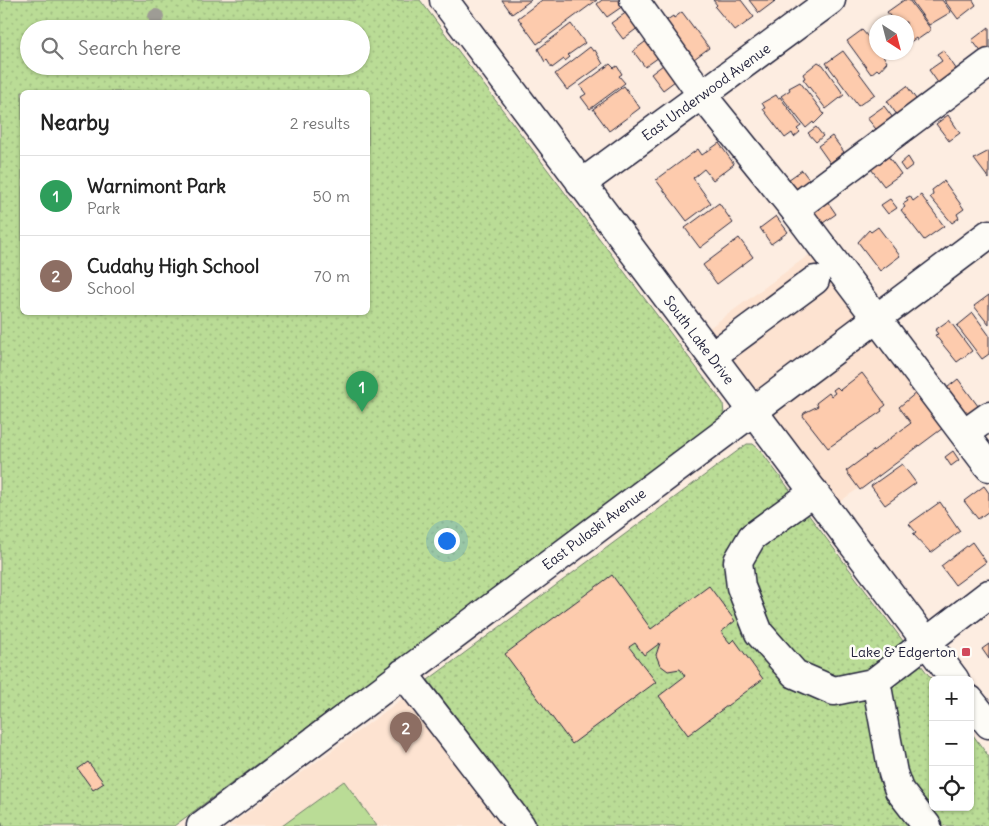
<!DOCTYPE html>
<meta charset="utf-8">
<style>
body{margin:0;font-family:Delius,sans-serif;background:#f6f6f6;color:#222}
.controls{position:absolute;right:15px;bottom:15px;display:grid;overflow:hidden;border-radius:8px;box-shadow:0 1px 4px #0004}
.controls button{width:45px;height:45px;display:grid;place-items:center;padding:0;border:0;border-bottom:1px solid #e0e0e0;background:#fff;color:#222;font:25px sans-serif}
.compass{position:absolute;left:869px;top:15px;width:45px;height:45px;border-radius:50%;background:#fff;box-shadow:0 1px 4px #0004;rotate:144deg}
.you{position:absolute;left:446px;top:540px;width:18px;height:18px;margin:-12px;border:4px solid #fff;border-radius:50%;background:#1a73e8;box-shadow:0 0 0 8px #1a73e833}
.badge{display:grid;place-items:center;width:32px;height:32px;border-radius:50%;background:#111827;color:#fff;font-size:16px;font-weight:700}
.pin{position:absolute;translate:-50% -41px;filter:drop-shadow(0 1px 2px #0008)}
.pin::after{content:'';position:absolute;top:26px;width:18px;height:15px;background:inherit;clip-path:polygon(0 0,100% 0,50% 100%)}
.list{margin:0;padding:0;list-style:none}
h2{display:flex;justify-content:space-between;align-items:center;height:65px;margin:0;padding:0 20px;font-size:21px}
h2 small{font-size:16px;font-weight:400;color:#767676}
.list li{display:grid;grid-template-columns:32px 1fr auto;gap:15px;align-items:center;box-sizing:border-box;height:80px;padding:0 20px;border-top:1px solid #e0e0e0}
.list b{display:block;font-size:19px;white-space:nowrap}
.list p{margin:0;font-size:16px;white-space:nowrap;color:#767676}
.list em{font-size:16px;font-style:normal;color:#767676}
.icon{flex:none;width:28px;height:28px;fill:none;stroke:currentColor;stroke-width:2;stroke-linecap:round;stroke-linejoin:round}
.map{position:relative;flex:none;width:989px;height:826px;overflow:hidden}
.search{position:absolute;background:#fff;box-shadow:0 1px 4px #0004;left:20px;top:20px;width:350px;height:55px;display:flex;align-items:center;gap:12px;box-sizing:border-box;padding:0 18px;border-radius:28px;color:#767676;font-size:19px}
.panel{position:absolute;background:#fff;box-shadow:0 1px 4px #0004;left:20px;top:90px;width:350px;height:225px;border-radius:8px}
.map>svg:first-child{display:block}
.built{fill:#fde3d1}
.park{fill:url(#park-dots);stroke:#6e7f68;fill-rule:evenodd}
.pitch{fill:#badc96;stroke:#6e7f68}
.building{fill:#fdcbad;stroke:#22223b}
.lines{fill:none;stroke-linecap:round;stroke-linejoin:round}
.minor-casing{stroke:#22223b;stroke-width:31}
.major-casing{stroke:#22223b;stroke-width:31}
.path{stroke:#22223b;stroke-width:3;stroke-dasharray:4 4;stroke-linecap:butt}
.minor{stroke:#fdfcf7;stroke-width:28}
.major{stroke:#fdfcf7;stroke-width:28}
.tree{fill:#9e9c95}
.poi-dot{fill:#d1495b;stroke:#fdfcf7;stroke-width:2}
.labels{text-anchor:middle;stroke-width:5;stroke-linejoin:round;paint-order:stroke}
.street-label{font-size:14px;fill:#22223b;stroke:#fdfcf7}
.poi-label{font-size:14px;fill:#22223b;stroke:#fdfcf7;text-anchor:end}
</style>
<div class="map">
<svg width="989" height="826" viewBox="0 0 989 826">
<defs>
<pattern id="park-dots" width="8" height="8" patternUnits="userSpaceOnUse" patternTransform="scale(1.25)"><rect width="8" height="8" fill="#badc96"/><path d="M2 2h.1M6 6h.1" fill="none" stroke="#a0bc82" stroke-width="1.8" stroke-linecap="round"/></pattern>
</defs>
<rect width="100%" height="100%" fill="#fdede1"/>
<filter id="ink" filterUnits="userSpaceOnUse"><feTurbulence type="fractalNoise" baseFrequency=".02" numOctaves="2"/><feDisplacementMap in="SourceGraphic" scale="10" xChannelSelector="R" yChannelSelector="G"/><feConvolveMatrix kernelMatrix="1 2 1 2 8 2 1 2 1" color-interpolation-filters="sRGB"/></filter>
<g filter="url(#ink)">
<path class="built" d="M821,246l132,174 -126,91 -130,-174z
M428,680l111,146h-310z"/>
<path class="park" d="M0,0h420l303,403 1,12 -5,7 -545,404h-174zM29,29h332v37h-332zM22,92h346v220h-346z
M747,444h6l7,6 173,231v126h37v-76l19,26v69h-450l-111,-146z"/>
<path class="pitch" d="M344,781l33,45h-95z"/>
<path class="building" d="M502,0h29l-19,14z
M542,0h55l-60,44 -19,-26z
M602,0h17l4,6 -16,11 -10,-13z
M713,0h28l13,17 -19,14 -20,-24 2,-2z
M749,0h25l1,1 -16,12z
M904,0h5l21,28v3l-13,9 -1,-2 -7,5 -3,-4v-17h-12l-7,-10z
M911,0h31l9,12 -22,13z
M944,0h29l3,5 -18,14z
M627,12l12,15 -16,12 -12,-16z
M682,12l27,36 -15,11 -27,-35v-4l6,-4 1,2z
M571,24l14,19 -17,12 2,2 -5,4 -1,-2 -12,9 -5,-8 -2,2 -7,-13z
M989,27v29l-3,2 -14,-18z
M862,30l14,16v6h5l6,10 -8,9 -2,-2 -6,5 -24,-33z
M649,39l13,16 -17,12 -12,-16z
M590,47l3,4 2,-1 8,14 -36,26 -12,-16z
M943,50l16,23 -18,14 -12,-17 13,-9 -5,-7z
M843,51l32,43 -17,12 -32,-43z
M667,62l12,16 -16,12 -12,-16z
M818,62l5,3 21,30 -18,14 -23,-30 2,-1 -2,-4z
M610,64l4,4 3,-2 5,8 -3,2 6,7 -35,26 -9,-12 5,-3 -6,-8z
M800,82l24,32 -10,10 -1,-2 -7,6 -25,-32 9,-6 -1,-2z
M624,86l16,22 -31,23 -16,-22z
M907,86l13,19 -20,14 -13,-18z
M776,95l2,3 2,-1 21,29 -4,3 3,3 -6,5 -2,-4 -7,5 -22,-29 2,-1 -3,-5z
M884,106l12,16 -16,12 -13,-16z
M948,115l12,18 -11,8 -13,-17z
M816,127l7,9 -7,6 -8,-9z
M832,136l12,16 -14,11 -12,-17z
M719,143l15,21 -21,16 -9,-11 -11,9 18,25 -24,18 -31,-41 42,-31 4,6z
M989,151v28l-15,-20z
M885,152l16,22 -17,12 -16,-21z
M908,157l5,8 -8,6 -5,-7z
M802,170l12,16 -17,13 -12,-17z
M944,181l20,28 -7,5 2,4 -7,5 -22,-26 3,-2 -1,-5z
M921,195l23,31 -20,14 -23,-30 4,-3 -2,-3 5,-3 -2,-3 4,-2 3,5z
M825,198l11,16 -16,11 -11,-15z
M890,199l7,9 -9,6 -7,-9z
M719,203l14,20 -33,25 -15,-20z
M776,216l12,16 -17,12 -11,-16z
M878,227l22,29 -20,15 -22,-29 11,-12 2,2z
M739,238l14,19 -36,27 -14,-19z
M989,295v30l-15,-19z
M973,313l16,22v19l-7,5 -25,-33z
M949,320l23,31 -15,11 -22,-27 3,-1 -3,-4z
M862,373l24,32 -5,4 1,2 -54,37 -25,-32 1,-3 14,-7 -2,-3 13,-10 2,3 4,-3 -2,-3 4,-3 3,3z
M958,379l26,35 -16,12 -26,-34z
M917,392l26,36 -83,62 -14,-19 65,-48 -12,-16z
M953,451l6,9 -8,6 -6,-9z
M902,464l14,19 -31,22 -14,-19z
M984,486l5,7v18l-11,8 -14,-18z
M940,502l20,29 -29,22 -18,-19 3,-2 -7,-8z
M972,542l14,20 -31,23 -14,-19z
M612,575l39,54 58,-43 26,35 -14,11 9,11 4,-4 29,40 -75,56 -29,-39 26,-20 -5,-7 -12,2 -8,-6 -4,-10 4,-12 -16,12 -9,-12 -6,4 27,35 -84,62 -67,-90z
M989,644v15l-7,-10z
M88,762l16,21 -11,7 -15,-21z"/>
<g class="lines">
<g class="minor-casing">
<path id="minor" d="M634,0l68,95 92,114 195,258
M581,184l250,-184
M794,209l195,-146
M712,356l103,-76
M964,434l25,-18
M814,492l-62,45 -14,24 3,26 18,46 36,41 39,17 39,-8 116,-89
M403,673l118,153
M876,681l17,92 6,17 28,36
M201,826l788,-592"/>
</g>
<g class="major-casing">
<path id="major" d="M444,0l511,680
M970,700l19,24"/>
</g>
<path class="path" d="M0,822l1,4"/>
<use href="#minor" class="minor"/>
<use href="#major" class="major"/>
</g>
<circle class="tree" cx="156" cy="17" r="8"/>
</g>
<rect class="poi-dot" x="961" y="647" width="10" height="10" rx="2.5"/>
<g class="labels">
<g class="street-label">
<text transform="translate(706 92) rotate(-36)" y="5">East Underwood Avenue</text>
<text transform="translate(699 340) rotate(53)" y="5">South Lake Drive</text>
<text transform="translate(594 529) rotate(-37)" y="5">East Pulaski Avenue</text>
</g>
<g class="poi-label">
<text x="956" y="657">Lake &amp; Edgerton</text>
</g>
</g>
</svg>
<div class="controls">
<button>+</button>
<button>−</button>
<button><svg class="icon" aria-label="locate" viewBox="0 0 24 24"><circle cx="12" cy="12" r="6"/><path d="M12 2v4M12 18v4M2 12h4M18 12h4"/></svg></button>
</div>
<svg class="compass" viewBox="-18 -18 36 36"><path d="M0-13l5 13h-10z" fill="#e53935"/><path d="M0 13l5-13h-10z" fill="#767676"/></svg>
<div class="you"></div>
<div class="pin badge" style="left:362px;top:412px;background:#2e9e5b">1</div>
<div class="pin badge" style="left:406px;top:753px;background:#8d6e63">2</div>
<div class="search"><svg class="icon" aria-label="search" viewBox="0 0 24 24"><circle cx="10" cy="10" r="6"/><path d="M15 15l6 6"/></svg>Search here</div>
<section class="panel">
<h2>Nearby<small>2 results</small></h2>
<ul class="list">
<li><span class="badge" style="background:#2e9e5b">1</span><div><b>Warnimont Park</b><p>Park</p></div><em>50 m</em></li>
<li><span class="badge" style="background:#8d6e63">2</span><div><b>Cudahy High School</b><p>School</p></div><em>70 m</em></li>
</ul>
</section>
</div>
